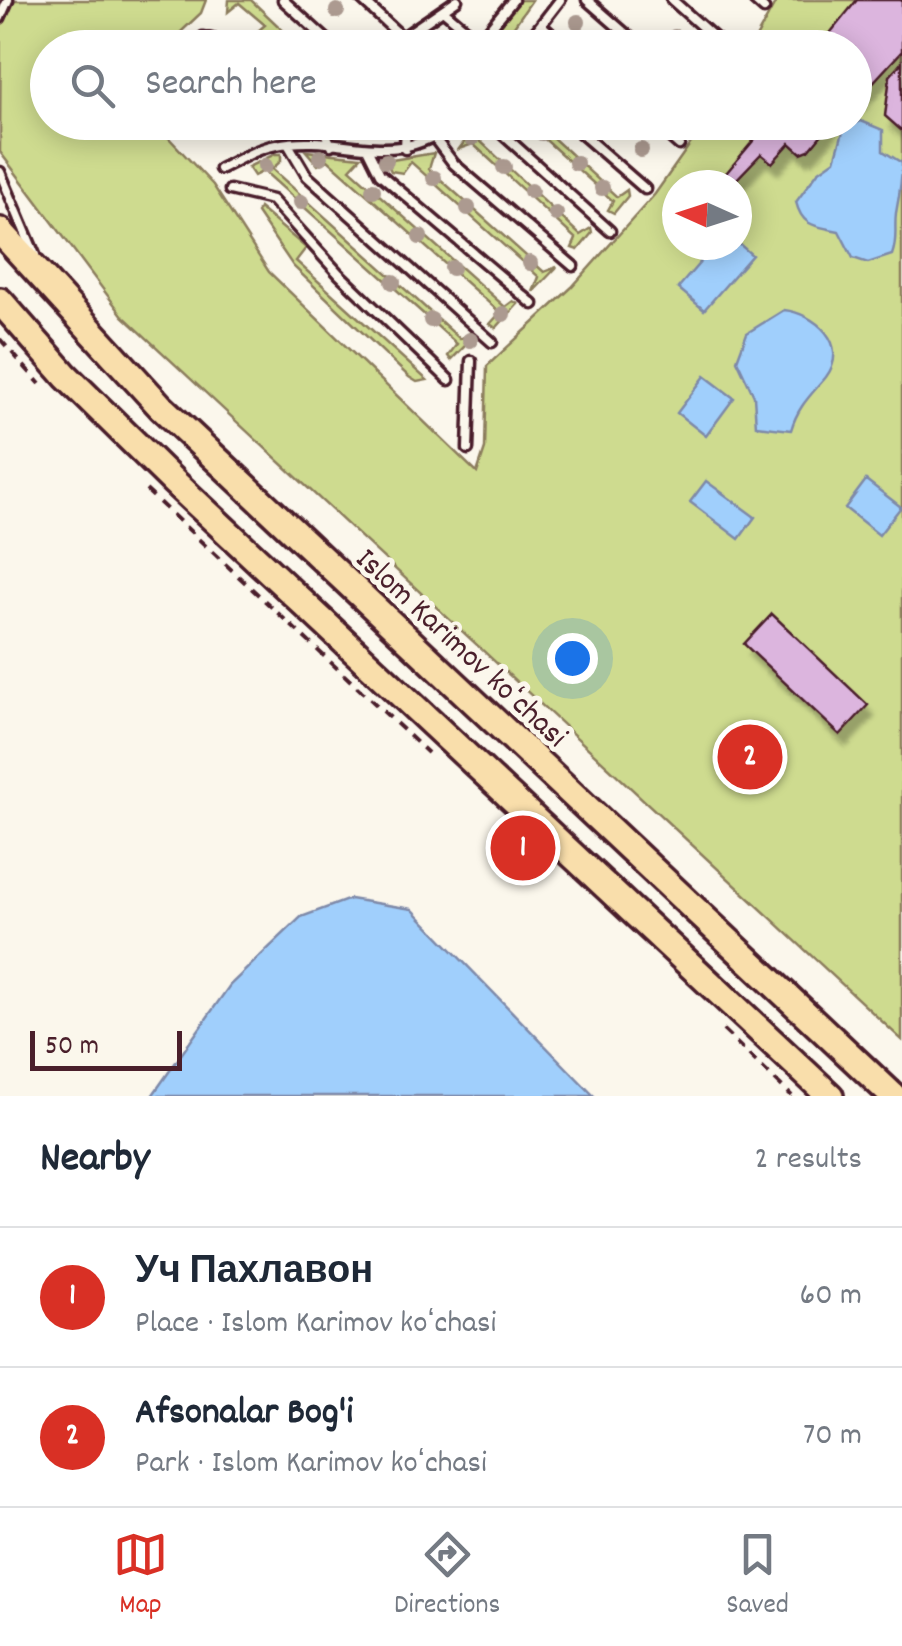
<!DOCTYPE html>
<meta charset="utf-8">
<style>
body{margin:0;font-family:Dekko,sans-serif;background:#f6f6f7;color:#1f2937}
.compass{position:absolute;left:662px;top:170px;width:90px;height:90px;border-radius:50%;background:#fff;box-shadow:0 5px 25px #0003;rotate:273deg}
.scale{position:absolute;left:30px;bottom:25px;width:152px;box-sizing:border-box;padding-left:10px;border:5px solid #4a1f2b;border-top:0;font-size:28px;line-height:35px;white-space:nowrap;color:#4a1f2b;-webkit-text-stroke:8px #fbf7ec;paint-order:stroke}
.you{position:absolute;left:572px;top:658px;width:35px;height:35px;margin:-25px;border:8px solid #fff;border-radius:50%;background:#1a73e8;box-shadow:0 0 0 15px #1a73e833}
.badge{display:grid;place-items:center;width:65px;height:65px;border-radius:50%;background:#d93025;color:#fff;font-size:32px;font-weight:700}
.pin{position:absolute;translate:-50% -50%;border:5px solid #fff;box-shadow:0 2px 10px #0006}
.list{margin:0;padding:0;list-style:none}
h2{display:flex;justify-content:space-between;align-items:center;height:130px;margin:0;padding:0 40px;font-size:42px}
h2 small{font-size:32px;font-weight:400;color:#747a83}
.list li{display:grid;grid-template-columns:65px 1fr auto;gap:30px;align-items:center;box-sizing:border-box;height:140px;padding:0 40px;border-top:2px solid #e0e1e3}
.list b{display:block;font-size:38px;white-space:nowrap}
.list p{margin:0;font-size:32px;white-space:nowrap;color:#747a83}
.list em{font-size:32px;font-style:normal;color:#747a83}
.icon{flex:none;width:55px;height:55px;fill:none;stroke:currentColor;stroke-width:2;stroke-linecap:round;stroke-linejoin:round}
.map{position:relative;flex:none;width:902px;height:1096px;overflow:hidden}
.search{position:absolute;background:#fff;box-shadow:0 5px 25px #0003;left:30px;right:30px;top:30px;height:110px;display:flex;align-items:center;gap:25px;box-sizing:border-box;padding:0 35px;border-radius:55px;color:#747a83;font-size:38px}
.sheet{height:410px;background:#fff}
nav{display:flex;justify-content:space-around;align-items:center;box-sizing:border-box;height:140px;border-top:2px solid #e0e1e3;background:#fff;font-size:28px;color:#747a83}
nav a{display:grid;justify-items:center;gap:5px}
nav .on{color:#d93025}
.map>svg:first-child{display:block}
.green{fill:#cedb8f;stroke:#8c7d5d;stroke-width:2.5;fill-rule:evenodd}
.water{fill:#a0cffc;stroke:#7e89a8;stroke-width:2.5}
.building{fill:#dcb5de;stroke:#4a1f2b;stroke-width:2.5;filter:url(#shadow)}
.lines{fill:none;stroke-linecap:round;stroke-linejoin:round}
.service-casing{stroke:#4a1f2b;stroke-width:15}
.primary-casing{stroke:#4a1f2b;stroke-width:32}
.path{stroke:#4a1f2b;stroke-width:4;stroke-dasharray:10 8;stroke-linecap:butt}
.service{stroke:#fbf7ec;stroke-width:8}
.primary{stroke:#f9deab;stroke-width:25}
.tree{fill:#ac9a90}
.labels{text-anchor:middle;stroke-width:10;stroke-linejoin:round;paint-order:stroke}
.street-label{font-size:32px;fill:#4a1f2b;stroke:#fbf7ec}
</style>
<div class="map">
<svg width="902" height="1096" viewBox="0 0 902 1096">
<defs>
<filter id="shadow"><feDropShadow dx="6" dy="11" stdDeviation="2.5" flood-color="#0004"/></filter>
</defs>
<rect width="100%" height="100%" fill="#fbf7ec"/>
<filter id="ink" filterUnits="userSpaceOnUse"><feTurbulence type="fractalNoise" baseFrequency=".01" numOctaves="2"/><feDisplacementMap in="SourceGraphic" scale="20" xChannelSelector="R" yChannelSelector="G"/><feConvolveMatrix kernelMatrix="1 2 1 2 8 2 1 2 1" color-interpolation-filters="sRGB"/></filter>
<g filter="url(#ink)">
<path class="green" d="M1,0h205l-5,13 -36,34 -117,1v74l120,1v14l45,48 56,87 208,201 8,-24 2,-83 85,-79 83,-93 50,-71 149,-1v-74l-103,-1 26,-47h125v1040l-779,-724 -123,-164zM677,185h60v60h-60z
M229,0h22l43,41 11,-9 16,13 -22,2 -47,-11 13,-11 -26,-22 -11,9z
M518,0h14l-29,42 6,5h-7l-13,-11z
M527,123h10l80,74 10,-7 1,6 -14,17 -6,-3 5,-9z
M477,125l7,3 -6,11 102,96 11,-7 1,5 -14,17 -6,-2 4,-9 -103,-95 -14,5z
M306,151l55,6 -11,12 155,138 8,-6 5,3 -22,24 -6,-4 9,-10 -2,-4 -169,-150 -10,5z
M434,153l-5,16 115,103 13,-5 -24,25 6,-15 -128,-115 -8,11 -12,-2 -5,-10z
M275,154h6v7l-9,8 188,170 10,-6 5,3 -24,24 -3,-4 9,-12 -193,-173 -10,5 -6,-9z
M259,208l47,40 -10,13 131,119 -10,2 -8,-5 -116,-111 -36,-53z"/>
<path class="water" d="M861,121l22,9v21l19,12c0,19 -3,34 -6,50 -2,16 2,26 -4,42l-24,8 -15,-5 -14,-27c-23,-5 -37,-4 -43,-29l22,-30 17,-12 9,-32z
M737,242l15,13 -48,55 -26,-22 37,-43z
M784,310c30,3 67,34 42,67 -15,18 -28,29 -35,53l-35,-4 -2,-30 -17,-36 10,-27z
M705,376l29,22 -28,38 -29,-23z
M866,480l35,27 -22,28 -34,-27z
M706,481l49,36 -16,22 -49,-37z
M350,899l62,10 182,187h-442l78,-111 71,-68z"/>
<path class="building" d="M857,0h45v51l-48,52v-55h-36z
M902,62v69l-17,-15 5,-40z
M769,122h63l-23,28 -8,3 -11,-10 -18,20 -11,-9 -30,31 -9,-7z
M772,614l96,91 -28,30 -96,-91z"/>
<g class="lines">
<g class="service-casing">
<path id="service" d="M283,0l53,48
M362,0l42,39
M587,0l55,48
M672,0l54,48
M754,0l10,9
M444,11l44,37
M0,18l8,-18
M541,25l26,23
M203,37l48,11
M387,48l70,-48
M474,48l39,-48
M523,48l37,-48
M320,122l11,23
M489,122l121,109
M568,122l77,67
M653,122l26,23
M435,139l19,25 119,102
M288,144l19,32 185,166
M367,148l13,26 153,130
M405,149l1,-27
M220,169c18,-9 36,-20 56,-24 66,-14 119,28 178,-23
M0,172l35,83
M230,190l42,10 67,74 110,106
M468,449l3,-88"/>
</g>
<g class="primary-casing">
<path id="primary" d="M0,231l161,176 732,689
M0,301l66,75 108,106 656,614"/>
</g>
<path class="path" d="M0,339l40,45
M146,490l282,263
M723,1030l69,66"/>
<use href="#service" class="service"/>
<use href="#primary" class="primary"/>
</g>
<g class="tree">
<circle cx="337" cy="11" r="8"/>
<circle cx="578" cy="22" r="8"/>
<circle cx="675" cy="37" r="8"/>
<circle cx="542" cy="133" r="8"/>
<circle cx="472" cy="138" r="8"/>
<circle cx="641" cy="150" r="8"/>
<circle cx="320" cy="157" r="8"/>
<circle cx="386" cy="161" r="8"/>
<circle cx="576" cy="163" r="8"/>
<circle cx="265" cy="166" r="8"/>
<circle cx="504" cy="167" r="8"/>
<circle cx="434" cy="178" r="8"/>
<circle cx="602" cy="188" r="8"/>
<circle cx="373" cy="190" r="8"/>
<circle cx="531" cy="191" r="8"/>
<circle cx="301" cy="202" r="8"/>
<circle cx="468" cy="208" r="8"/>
<circle cx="556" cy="214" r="8"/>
<circle cx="420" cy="237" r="8"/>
<circle cx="530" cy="263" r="8"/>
<circle cx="452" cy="268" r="8"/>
<circle cx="393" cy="282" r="8"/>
<circle cx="503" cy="314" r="8"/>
<circle cx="431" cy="320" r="8"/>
<circle cx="470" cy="340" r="8"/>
</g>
</g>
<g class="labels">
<g class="street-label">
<text transform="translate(463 646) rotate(43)" y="11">Islom Karimov koʻchasi</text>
</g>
</g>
</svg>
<svg class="compass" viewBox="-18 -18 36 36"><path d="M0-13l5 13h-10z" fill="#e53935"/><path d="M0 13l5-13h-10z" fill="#747a83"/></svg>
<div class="scale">50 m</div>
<div class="you"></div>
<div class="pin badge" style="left:523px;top:848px">1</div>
<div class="pin badge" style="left:750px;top:757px">2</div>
<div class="search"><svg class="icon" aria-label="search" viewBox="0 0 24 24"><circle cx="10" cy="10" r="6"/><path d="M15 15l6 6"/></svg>Search here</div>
</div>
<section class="sheet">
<h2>Nearby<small>2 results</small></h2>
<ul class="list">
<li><span class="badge">1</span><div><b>Уч Пахлавон</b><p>Place · Islom Karimov koʻchasi</p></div><em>60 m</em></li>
<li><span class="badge">2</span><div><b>Afsonalar Bog'i</b><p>Park · Islom Karimov koʻchasi</p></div><em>70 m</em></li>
</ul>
</section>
<nav>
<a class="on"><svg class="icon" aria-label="map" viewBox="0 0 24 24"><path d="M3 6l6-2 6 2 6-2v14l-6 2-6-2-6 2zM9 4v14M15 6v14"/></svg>Map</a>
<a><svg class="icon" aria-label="directions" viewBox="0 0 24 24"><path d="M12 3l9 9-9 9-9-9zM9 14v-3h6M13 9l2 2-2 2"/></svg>Directions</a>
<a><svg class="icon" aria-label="saved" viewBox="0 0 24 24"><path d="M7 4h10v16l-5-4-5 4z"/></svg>Saved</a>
</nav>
